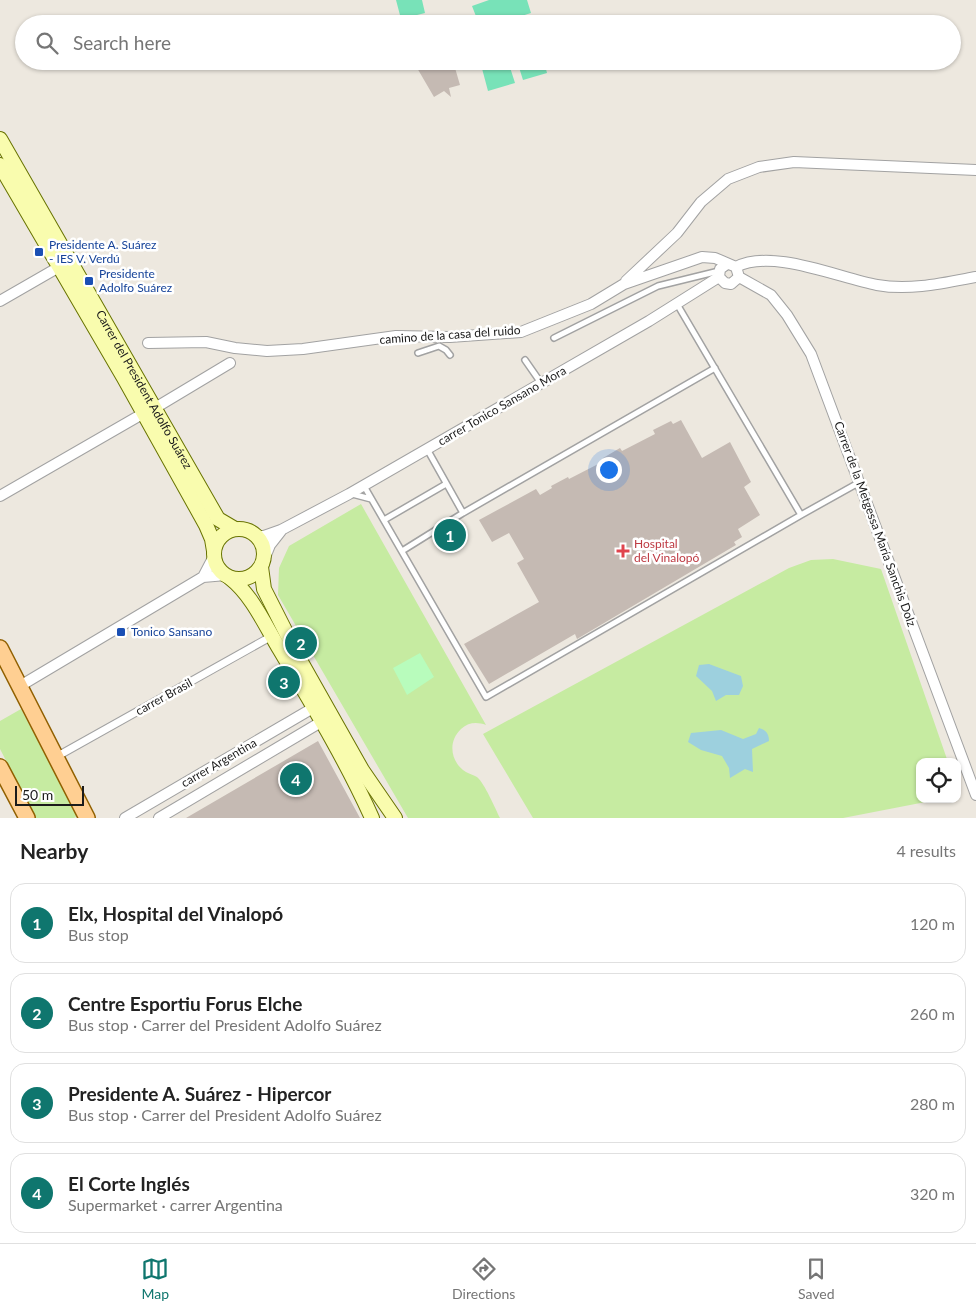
<!DOCTYPE html>
<meta charset="utf-8">
<style>
body{margin:0;font-family:Lato,sans-serif;background:#f2f2f2;color:#222}
.controls{position:absolute;right:15px;bottom:15px;display:grid;overflow:hidden;border-radius:10px;box-shadow:0 1px 4px #0004}
.controls button{width:45px;height:45px;display:grid;place-items:center;padding:0;border:0;border-bottom:1px solid #e0e0e0;background:#fff;color:#222;font:25px sans-serif}
.scale{position:absolute;left:15px;bottom:12px;width:69px;box-sizing:border-box;padding-left:5px;border:2px solid #1b1b1b;border-top:0;font-size:14px;line-height:18px;white-space:nowrap;color:#1b1b1b;-webkit-text-stroke:4px #fff;paint-order:stroke}
.you{position:absolute;left:608px;top:469px;width:18px;height:18px;margin:-12px;border:4px solid #fff;border-radius:50%;background:#1a73e8;box-shadow:0 0 0 8px #1a73e833}
.badge{display:grid;place-items:center;width:32px;height:32px;border-radius:50%;background:#0f766e;color:#fff;font-size:16px;font-weight:700}
.pin{position:absolute;translate:-50% -50%;border:2px solid #fff;box-shadow:0 1px 5px #0006}
.list{margin:0;padding:0;list-style:none}
h2{display:flex;justify-content:space-between;align-items:center;height:65px;margin:0;padding:0 20px;font-size:21px}
h2 small{font-size:16px;font-weight:400;color:#767676}
.list li{display:grid;grid-template-columns:32px 1fr auto;gap:15px;align-items:center;box-sizing:border-box;height:80px;margin:0 10px 10px;padding:0 10px;border:1px solid #e0e0e0;border-radius:15px}
.list b{display:block;font-size:19px;white-space:nowrap}
.list p{margin:0;font-size:16px;white-space:nowrap;color:#767676}
.list em{font-size:16px;font-style:normal;color:#767676}
.icon{flex:none;width:28px;height:28px;fill:none;stroke:currentColor;stroke-width:2;stroke-linecap:round;stroke-linejoin:round}
.map{position:relative;flex:none;width:976px;height:818px;overflow:hidden}
.search{position:absolute;background:#fff;box-shadow:0 1px 4px #0004;left:15px;right:15px;top:15px;height:55px;display:flex;align-items:center;gap:12px;box-sizing:border-box;padding:0 18px;border-radius:28px;color:#767676;font-size:19px}
.sheet{height:425px;background:#fff}
nav{display:flex;justify-content:space-around;align-items:center;box-sizing:border-box;height:70px;border-top:1px solid #e0e0e0;background:#fff;font-size:14px;color:#767676}
nav a{display:grid;justify-items:center;gap:2px}
nav .on{color:#0f766e}
.map>svg:first-child{display:block}
.grass{fill:#c6eba1}
.park{fill:#b8fcbc}
.pitch{fill:#78e2b8}
.water{fill:#9dd0de}
.building{fill:#c5bab3}
.lines{fill:none;stroke-linecap:round;stroke-linejoin:round}
.service-casing{stroke:#a2a2a2;stroke-width:8}
.pedestrian-casing{stroke:#a2a2a2;stroke-width:9}
.minor-casing{stroke:#a2a2a2;stroke-width:12}
.secondary-casing{stroke:#687300;stroke-width:16}
.primary-casing{stroke:#916000;stroke-width:18}
.service{stroke:#fff;stroke-width:5}
.pedestrian{stroke:#fff;stroke-width:7}
.minor{stroke:#fff;stroke-width:10}
.secondary{stroke:#f9fcae;stroke-width:14}
.primary{stroke:#ffcf92;stroke-width:15}
.transit-dot{fill:#1a4fb4;stroke:#fff;stroke-width:2}
.health-dot{fill:#e0444e;stroke:#fff;stroke-width:2}
.labels{text-anchor:middle;stroke-width:5;stroke-linejoin:round;paint-order:stroke}
.transit-label{font-size:12px;fill:#164399;stroke:#fff;text-anchor:start}
.street-label{font-size:12px;fill:#1b1b1b;stroke:#fff}
.health-label{font-size:12px;fill:#be3a42;stroke:#fff;text-anchor:start}
</style>
<div class="map">
<svg width="976" height="818" viewBox="0 0 976 818">
<rect width="100%" height="100%" fill="#ede8df"/>
<path class="grass" d="M361,504l125,221c-9,-3 -17,-3 -25,4 -14,13 -10,34 5,43 3,2 8,3 11,5 8,7 18,31 23,41h-92l-130,-223 1,-27 10,-22z
M833,559l48,10 67,193h-28v37h21l-98,19h-310l-50,-84 306,-166 22,-8z
M21,709l57,107 -4,2h-38l-36,-69v-28z"/>
<path class="park" d="M420,653l14,24 -27,18 -14,-27z"/>
<path class="pitch" d="M396,0h26l3,13 -24,6z
M489,0h38l4,13 -35,11h-17l-7,-18z
M480,61h28l7,22 -27,8z
M517,61h27l3,12 -24,7z"/>
<path class="water" d="M709,664l32,12 2,10 -4,9h-13l-10,6 -4,-10 -16,-15 3,-11z
M759,728c8,2 10,7 10,13l-17,8 1,23 -8,-3 -15,9 -1,-10 -7,-12 -21,-6 -13,-8 3,-9 30,-3 22,9 13,-5z"/>
<path class="building" d="M413,61h40l7,24 -11,3 2,9 -7,-6 -10,6z
M681,420l21,38 28,-16 21,40 -7,5 16,28 -22,14 4,8 -8,5 2,3 -159,94 -2,-5 -86,50 -25,-40 75,-42 -22,-39 7,-4 -15,-26 -17,9 -13,-22 57,-31 4,6 12,-7 -1,-2 17,-9 1,2 35,-18 -1,-3 17,-10 2,3 33,-17 -2,-4 18,-9 2,3z
M318,741l42,77h-174z"/>
<g class="lines">
<g class="service-casing">
<path id="service" d="M677,304l124,211 59,-33
M554,338l104,-52 61,-15
M418,353l21,-7 7,4 4,5
M525,360l16,23
M427,449l36,64
M364,486l122,211 315,-182
M352,494l19,5
M384,520l62,-36
M402,551l61,-38 252,-145"/>
</g>
<g class="pedestrian-casing">
<path id="pedestrian" d="M56,757l216,-121"/>
</g>
<g class="minor-casing">
<path id="minor" d="M736,267c36,-19 103,11 141,18 33,6 67,-2 99,-8
M739,277l32,18 16,20 24,39 165,441
M626,281l51,-48 24,-31 27,-23 31,-12 35,-5 182,8
M0,301l59,-34
M148,343l58,-1 29,6 32,3 36,-2 93,-13 54,1 71,-5 70,-28 33,-20 78,-27 13,1 21,9 3,10 -8,7 -6,-1 -6,-6 1,-8 7,-5
M155,408l75,-45
M0,496l144,-83
M256,536h8l17,-6 68,-36 300,-173 70,-44
M264,560l6,-15 11,-14
M203,577l11,-21
M20,686l183,-109 23,-2
M125,818l188,-110
M159,818l162,-96"/>
</g>
<g class="secondary-casing">
<g id="secondary">
<path id="s1" d="M0,139l218,380 17,10"/>
<path d="M0,165l124,213 82,147 6,14 2,12"/>
<circle cx="239" cy="554" r="25"/>
<path d="M261,567l3,22 37,73 61,108 33,48"/>
<path d="M230,578c22,17 35,47 50,72 32,54 66,110 92,168"/>
</g>
</g>
<g class="primary-casing">
<path id="primary" d="M0,648l87,170
M0,767l27,51"/>
</g>
<use href="#service" class="service"/>
<use href="#pedestrian" class="pedestrian"/>
<use href="#minor" class="minor"/>
<use href="#secondary" class="secondary"/>
<use href="#primary" class="primary"/>
</g>
<g class="transit-dot">
<rect x="34" y="247" width="10" height="10" rx="2.5"/>
<rect x="84" y="276" width="10" height="10" rx="2.5"/>
<rect x="116" y="627" width="10" height="10" rx="2.5"/>
</g>
<path class="health-dot" d="M620.5 543.5h5v5h5v5h-5v5h-5v-5h-5v-5h5z"/>
<g class="labels">
<g class="transit-label">
<text x="49" y="249">Presidente A. Suárez<tspan x="49" dy="14">- IES V. Verdú</tspan></text>
<text x="99" y="278">Presidente<tspan x="99" dy="14">Adolfo Suárez</tspan></text>
<text x="131" y="636">Tonico Sansano</text>
</g>
<g class="street-label">
<text transform="translate(450 335) rotate(-4)" y="4">camino de la casa del ruido</text>
<text dy="4" stroke="none"><textPath href="#s1" startOffset="289">Carrer del President Adolfo Suárez</textPath></text>
<text transform="translate(502 406) rotate(-30)" y="4">carrer Tonico Sansano Mora</text>
<text transform="translate(875 524) rotate(70)" y="4">Carrer de la Metgessa María Sanchis Dolz</text>
<text transform="translate(164 697) rotate(-29)" y="4">carrer Brasil</text>
<text transform="translate(219 763) rotate(-30)" y="4">carrer Argentina</text>
</g>
<g class="health-label">
<text x="634" y="548">Hospital<tspan x="634" dy="14">del Vinalopó</tspan></text>
</g>
</g>
</svg>
<div class="controls">
<button><svg class="icon" aria-label="locate" viewBox="0 0 24 24"><circle cx="12" cy="12" r="6"/><path d="M12 2v4M12 18v4M2 12h4M18 12h4"/></svg></button>
</div>
<div class="scale">50 m</div>
<div class="you"></div>
<div class="pin badge" style="left:450px;top:535px">1</div>
<div class="pin badge" style="left:301px;top:643px">2</div>
<div class="pin badge" style="left:284px;top:682px">3</div>
<div class="pin badge" style="left:296px;top:779px">4</div>
<div class="search"><svg class="icon" aria-label="search" viewBox="0 0 24 24"><circle cx="10" cy="10" r="6"/><path d="M15 15l6 6"/></svg>Search here</div>
</div>
<section class="sheet">
<h2>Nearby<small>4 results</small></h2>
<ul class="list">
<li><span class="badge">1</span><div><b>Elx, Hospital del Vinalopó</b><p>Bus stop</p></div><em>120 m</em></li>
<li><span class="badge">2</span><div><b>Centre Esportiu Forus Elche</b><p>Bus stop · Carrer del President Adolfo Suárez</p></div><em>260 m</em></li>
<li><span class="badge">3</span><div><b>Presidente A. Suárez - Hipercor</b><p>Bus stop · Carrer del President Adolfo Suárez</p></div><em>280 m</em></li>
<li><span class="badge">4</span><div><b>El Corte Inglés</b><p>Supermarket · carrer Argentina</p></div><em>320 m</em></li>
</ul>
</section>
<nav>
<a class="on"><svg class="icon" aria-label="map" viewBox="0 0 24 24"><path d="M3 6l6-2 6 2 6-2v14l-6 2-6-2-6 2zM9 4v14M15 6v14"/></svg>Map</a>
<a><svg class="icon" aria-label="directions" viewBox="0 0 24 24"><path d="M12 3l9 9-9 9-9-9zM9 14v-3h6M13 9l2 2-2 2"/></svg>Directions</a>
<a><svg class="icon" aria-label="saved" viewBox="0 0 24 24"><path d="M7 4h10v16l-5-4-5 4z"/></svg>Saved</a>
</nav>
